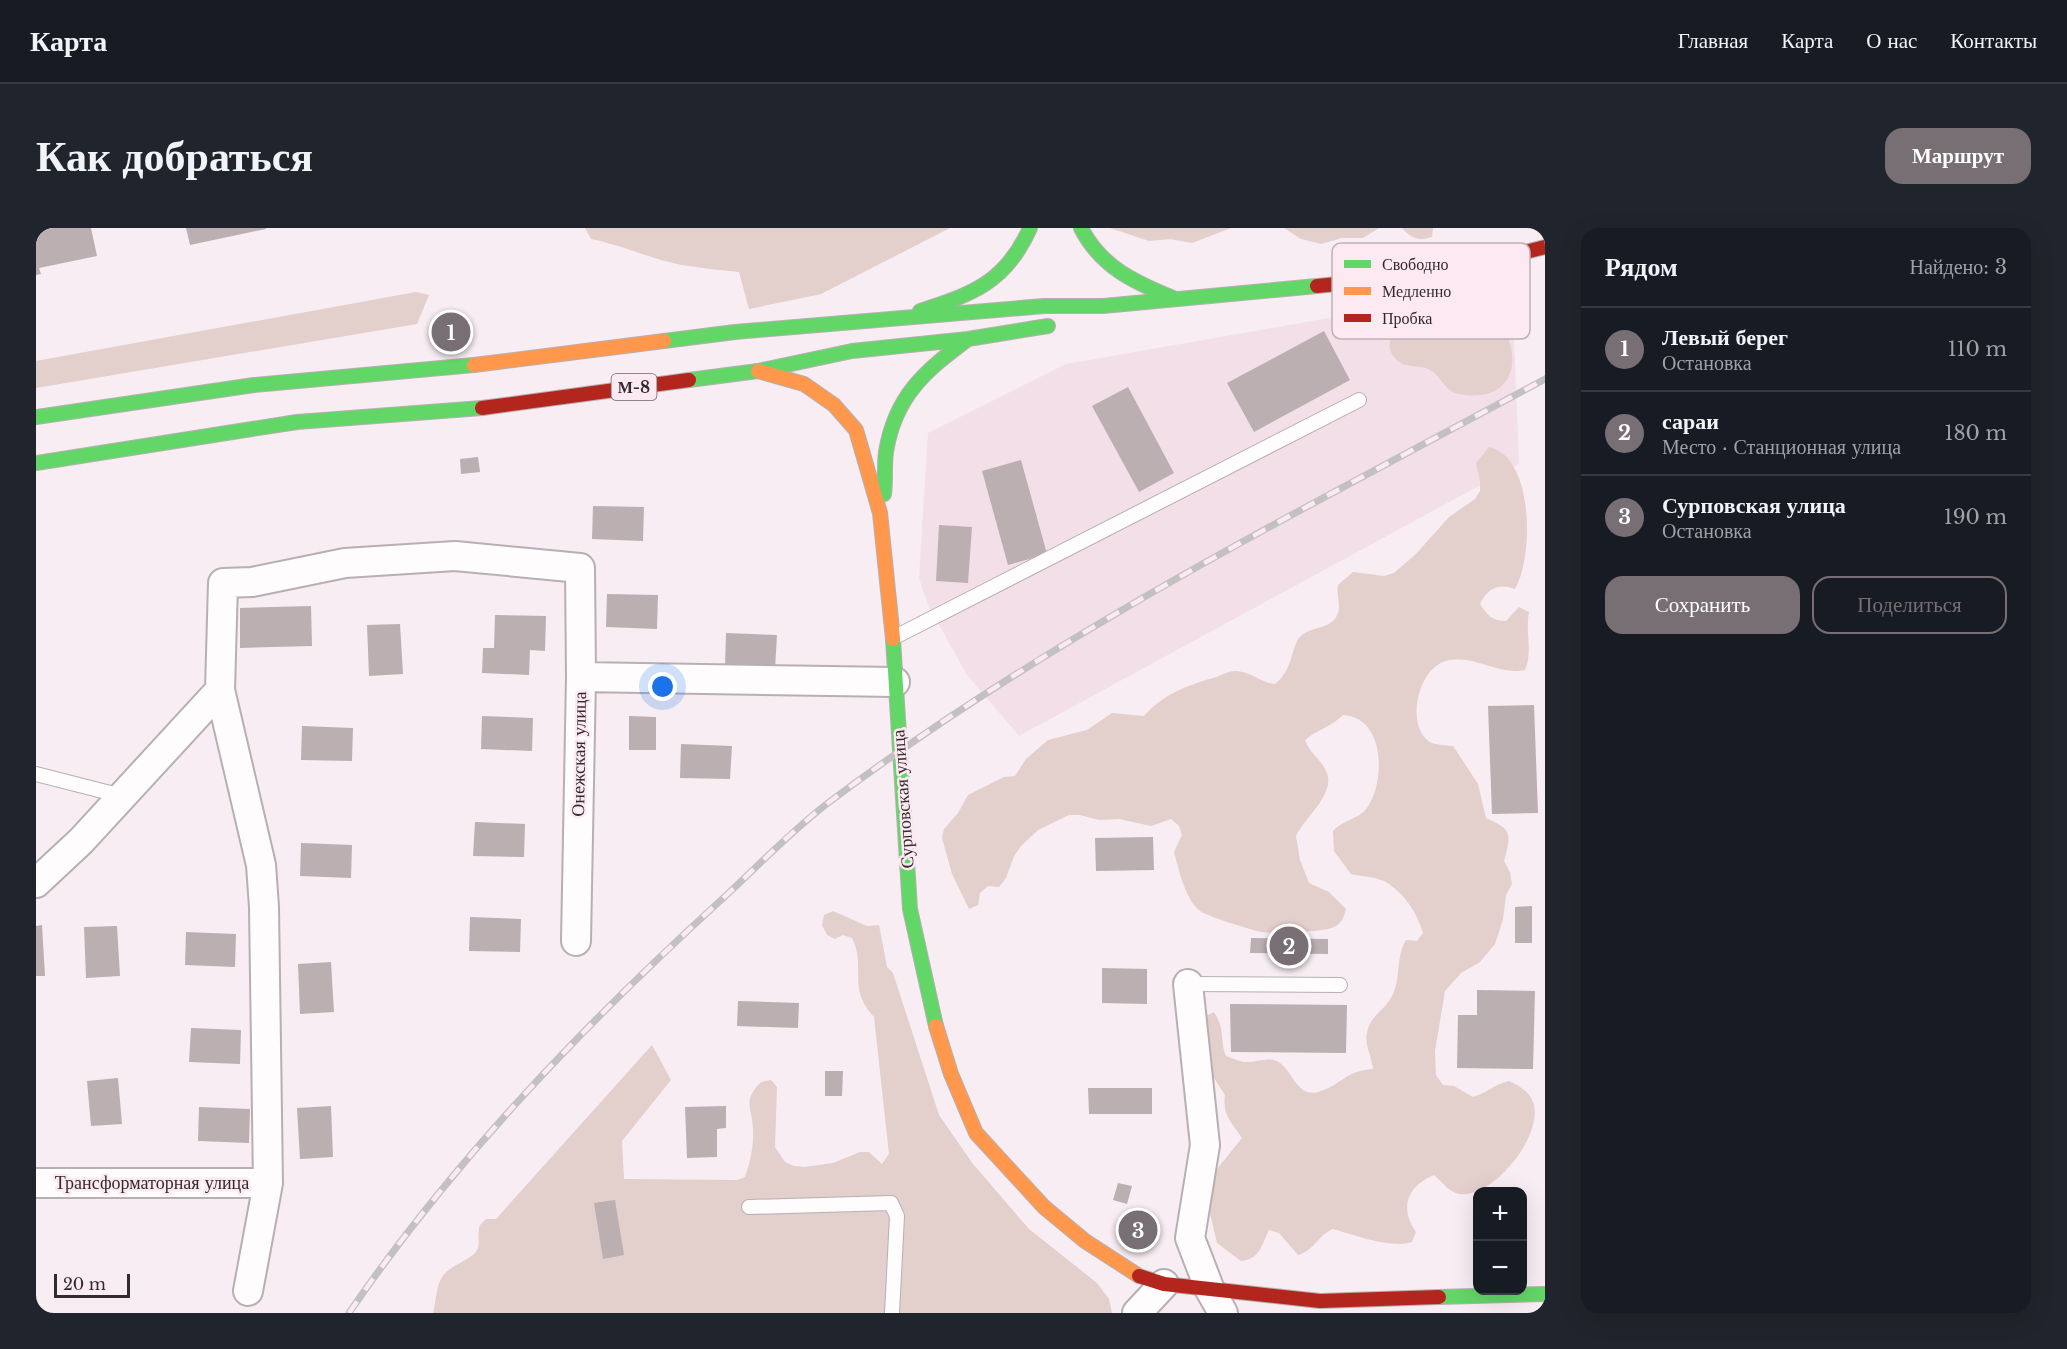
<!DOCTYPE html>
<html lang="ru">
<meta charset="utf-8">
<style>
body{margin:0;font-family:"Libre Baskerville",serif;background:#20242c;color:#f1f3f6}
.controls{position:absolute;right:18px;bottom:18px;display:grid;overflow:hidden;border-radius:12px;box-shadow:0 6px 24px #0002}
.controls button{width:54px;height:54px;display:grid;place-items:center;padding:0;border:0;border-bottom:2px solid #363941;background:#171b24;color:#f1f3f6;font:30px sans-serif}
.scale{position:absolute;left:18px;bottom:15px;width:76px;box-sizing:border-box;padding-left:6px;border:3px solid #322b2e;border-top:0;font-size:16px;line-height:21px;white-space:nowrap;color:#322b2e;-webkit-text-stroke:4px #fce9f2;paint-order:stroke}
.you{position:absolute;left:627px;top:459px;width:21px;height:21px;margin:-15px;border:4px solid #fff;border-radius:50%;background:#1a73e8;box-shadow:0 0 0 9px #1a73e833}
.badge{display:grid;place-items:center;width:39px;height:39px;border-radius:50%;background:#776f73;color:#fff;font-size:20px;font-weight:700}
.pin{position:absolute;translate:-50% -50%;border:3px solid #fff;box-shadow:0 2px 6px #0006}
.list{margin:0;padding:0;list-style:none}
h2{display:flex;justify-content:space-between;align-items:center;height:78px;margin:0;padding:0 24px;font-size:26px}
h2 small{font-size:20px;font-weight:400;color:#9ea1a6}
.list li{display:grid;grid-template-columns:39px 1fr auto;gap:18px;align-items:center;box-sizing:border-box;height:84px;padding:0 24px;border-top:2px solid #363941}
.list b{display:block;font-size:22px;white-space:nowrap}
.list p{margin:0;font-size:20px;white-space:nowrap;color:#9ea1a6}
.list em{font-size:20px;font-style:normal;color:#9ea1a6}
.actions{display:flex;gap:12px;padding:18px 24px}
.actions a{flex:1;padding:14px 0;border:2px solid #776f73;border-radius:18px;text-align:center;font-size:21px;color:#776f73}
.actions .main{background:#776f73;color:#fff}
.map{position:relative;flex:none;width:1509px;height:1085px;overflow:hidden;border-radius:18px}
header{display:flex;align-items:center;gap:36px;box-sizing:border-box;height:84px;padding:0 30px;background:#171b24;border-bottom:2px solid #363941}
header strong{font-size:28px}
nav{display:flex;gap:33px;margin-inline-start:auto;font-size:21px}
.intro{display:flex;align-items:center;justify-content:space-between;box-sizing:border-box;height:144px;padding:0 36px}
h1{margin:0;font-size:42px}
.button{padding:15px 27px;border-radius:18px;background:#776f73;color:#fff;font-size:21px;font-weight:700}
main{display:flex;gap:36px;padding:0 36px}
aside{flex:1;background:#171b24;border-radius:18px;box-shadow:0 6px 24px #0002}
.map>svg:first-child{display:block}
.built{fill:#f3dfe8}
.green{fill:#e3cfcc}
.building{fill:#bcafb2}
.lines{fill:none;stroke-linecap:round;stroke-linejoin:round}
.lane-casing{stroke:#b7afb2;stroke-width:16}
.street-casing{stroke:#b7afb2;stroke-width:32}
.fast-casing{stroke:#b7afb2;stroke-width:16}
.slow-casing{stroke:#b7afb2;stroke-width:16}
.jam-casing{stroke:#b7afb2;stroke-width:16}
.lane{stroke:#fefcfd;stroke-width:14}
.street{stroke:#fefcfd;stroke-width:28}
.fast{stroke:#63d668;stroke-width:14}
.slow{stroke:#ff974d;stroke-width:14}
.jam{stroke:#b3261e;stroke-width:14}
.rail-casing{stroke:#c3c0c2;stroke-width:7}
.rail{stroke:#fce9f2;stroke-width:4.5;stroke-dasharray:14;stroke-linecap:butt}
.labels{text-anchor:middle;stroke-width:5;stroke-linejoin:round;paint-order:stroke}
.shield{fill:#fce9f2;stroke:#6f6469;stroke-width:1.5}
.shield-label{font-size:16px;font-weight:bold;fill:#322b2e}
.street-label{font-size:18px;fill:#322b2e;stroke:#fce9f2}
.key{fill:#fce9f2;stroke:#bfb0b7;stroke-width:1.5}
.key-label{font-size:16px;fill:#322b2e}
</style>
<header>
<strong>Карта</strong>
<nav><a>Главная</a><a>Карта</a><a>О нас</a><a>Контакты</a></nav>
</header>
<div class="intro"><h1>Как добраться</h1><a class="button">Маршрут</a></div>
<main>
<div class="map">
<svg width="1509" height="1085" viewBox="0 0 1509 1085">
<rect width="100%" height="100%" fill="#f8edf2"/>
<path class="built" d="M1476,58l7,178 -500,272 -52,-61 -39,-70 -9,-27 9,-145 138,-69z"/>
<path class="green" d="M549,0h365l-129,66 -72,15 -10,-37c-19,-2 -38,-4 -57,-7 -31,-6 -60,-20 -91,-26z
M1074,0h121l-39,15 -22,-4 -21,2z
M1248,0h95l-16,10h-21l-21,6 -20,-5z
M1366,0h31l-1,9c-13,4 -20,2 -30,-9z
M380,64l13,3 -12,29 -381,64v-27z
M1433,75c54,14 65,105 -10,91 -15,-2 -18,-20 -31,-25 -9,-4 -22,-1 -30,-8 -24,-19 10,-52 32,-54 5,0 12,3 18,3 6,0 15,-4 21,-7z
M1453,219c45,10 45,109 26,142 -17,-6 -27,-1 -35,15 7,11 12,17 26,17l13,-14 10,5c-4,20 4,40 -4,58 -28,6 -55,-19 -82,-8 -25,9 -38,64 -13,80 5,3 16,3 23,4l25,38 8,34c27,12 25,16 18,43l6,11 2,12 -6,11 -3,24 -8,25 -15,18 -19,11 -16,18 -10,60 1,24 7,10 11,1 19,11c14,-4 22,-13 36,-16 10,5 20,10 24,21 12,31 -39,97 -74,92 -11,-2 -17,-13 -25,-19 -27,11 -35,33 -18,57l-4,10c-20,7 -58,-7 -79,-13 -15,6 -18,21 -35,26l-19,-22 -10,-3c-8,16 -9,29 -28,31l-24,-18 -9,-38 9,-36 25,-31c-10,-15 -20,-23 -17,-43l-15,-23 -6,-55 10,-5c12,19 5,26 12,44 6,2 13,5 18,6 14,1 23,-7 36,1 12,8 18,35 38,29 24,-7 26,-21 55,-23 -1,-12 -9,-25 -6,-36 3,-18 20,-24 26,-39 8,-18 3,-38 13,-54l11,1 6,-8c-5,-19 -20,-42 -39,-52 -10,-4 -23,-5 -33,-7l-17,-23 -1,-20c10,-11 26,-12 34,-23 19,-27 18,-91 -24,-93 -12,12 -26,15 -38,25 5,14 16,19 21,31 11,22 -21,46 -30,65l4,24 9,23 20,9 17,17c-2,8 -4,14 -12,18 -8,5 -63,7 -73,5 -9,-2 -55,-16 -61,-21 -15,-12 -21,-41 -26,-59l8,-17 -3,-9 -8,-7 -20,7 -32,-7 -20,1 -19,-5h-11l-31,15 -17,16 -7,10 -8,22 -7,9 -11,-1 -8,7 -2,12 -9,4 -17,-35 -10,-36 2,-9 14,-16 10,-18 36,-18 11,-1 11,-17 22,-19 39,-10 25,-17 32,3c18,-21 44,-31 69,-38 8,-2 14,-7 23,-7 16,1 25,12 39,13 20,-16 16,-41 27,-49 11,-9 30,-5 36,-22 3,-8 -2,-19 0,-28l15,-13 31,4 10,-3 22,-19 33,-37 26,-18 5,-8v-10l-4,-18z
M797,683l34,15 12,-1 8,42 6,6 46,142 34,49 56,65 68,54 12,16 3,14h-679c3,-11 3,-27 9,-36 9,-13 33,-18 36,-29 2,-7 -1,-15 2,-23l6,-6h10l156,-174 19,35 -49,61 2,38 113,1 8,-3c5,-14 9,-32 8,-47 0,-22 -12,-28 8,-48l10,-2 6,7 -2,60 10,15 9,4 11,1 28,-4 27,-11h9l13,12 7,-10 -15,-137c-28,-30 -7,-49 -22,-79l-9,-3 -8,4 -8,-4 -5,-10 2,-10z"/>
<path class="building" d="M0,0h55l6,28 -58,12 2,6 -5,1z
M150,0h80v1l-76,16z
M421,92l2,15 -19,2 -2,-15z
M1288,103l26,49 -96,52 -27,-49z
M1092,159l46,86 -35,19 -47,-86z
M442,229l2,15 -19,2 -1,-15z
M985,232l26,94 -39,11 -26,-94z
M557,278l51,1 -1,34 -51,-2z
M903,297l33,2 -4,56 -32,-2z
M571,366l51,1 -1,34 -51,-2z
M275,378l1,40 -72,2v-40z
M459,387l51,1 -1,35 -15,-1 -1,25 -47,-2 1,-25h11z
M364,396l3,50 -34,2 -2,-51z
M690,405l51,2 -2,34 -50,-2z
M1498,477l4,108 -46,1 -4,-108z
M446,488l51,2 -1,33 -51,-2z
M593,488l27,1v33h-27z
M266,498l51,2 -1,33 -51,-1z
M645,516l51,2 -2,33 -50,-1z
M439,594l50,2 -1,33 -51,-1z
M1117,609l1,33 -58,1 -1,-33z
M265,615l51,2 -1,33 -51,-2z
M1496,678v37h-17v-36z
M434,689l51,2 -1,33 -51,-1z
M6,697l3,51h-9v-50z
M81,698l3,50 -34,2 -2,-51z
M150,704l50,2 -1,33 -50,-2z
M1215,710l77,1v15l-78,-1z
M295,734l3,50 -34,2 -2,-50z
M1066,740l45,1v35l-45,-1z
M1441,762l58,1 -2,78 -76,-1 1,-53h19z
M702,773l61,2 -1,25 -61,-2z
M1194,776l117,1 -1,48 -115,-1z
M155,800l50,2 -1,34 -51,-2z
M789,843h18l-1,25h-17z
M82,850l4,46 -31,2 -4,-45z
M1052,860h64v26h-63z
M295,878l2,51 -33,2 -3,-51z
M690,878v22l-9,1v28l-30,1 -2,-51z
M163,879l51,2 -1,34 -51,-2z
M1082,955l14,3 -5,18 -14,-4z
M579,972l9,55 -21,4 -9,-56z
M1091,989l22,11 -7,13 -21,-10z"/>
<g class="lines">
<g class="lane-casing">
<path id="lane" d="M857,410l466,-238
M0,546l86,22
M1152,756l152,1
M713,979l142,-4 6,13 -5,97"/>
</g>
<g class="street-casing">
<path id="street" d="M545,449l314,5
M0,655l45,-42 139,-151
M1152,756l17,161 -15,93 20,52 13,23
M0,955h232
M212,1063l20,-108 -4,-276 -3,-42 -41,-175 3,-107 29,-1 93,-19 110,-7 125,12 1,109 -5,264
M1101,1085l27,-29"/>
</g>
<g class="fast-casing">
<path id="fast" d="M1045,0c20,39 53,54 92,70
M884,83c53,-17 86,-29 110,-83
M628,113l71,-9 309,-26h59l214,-20
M653,152l69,-9 94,-20 116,-12 80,-13
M0,189l218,-32 220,-20
M0,235l261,-41 185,-14
M848,266c2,-14 0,-28 2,-42 9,-56 39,-81 82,-113
M857,411l17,270 26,117
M1403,1069l106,-3"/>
</g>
<g class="slow-casing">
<path id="slow" d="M438,137l190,-24
M722,143l46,13 30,21 22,25 24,83 13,126
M900,798l15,48 25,59 68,74 41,34 54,35"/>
</g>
<g class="jam-casing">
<path id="jam" d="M1281,58l122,-12 106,-27
M446,180l207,-28
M1103,1048l25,8 156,17 119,-4"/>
</g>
<use href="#lane" class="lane"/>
<use href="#street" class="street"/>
<use href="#fast" class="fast"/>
<use href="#slow" class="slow"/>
<use href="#jam" class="jam"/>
<g class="rail-casing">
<path id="rail" d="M313,1085c104,-152 235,-288 371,-412 35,-32 70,-69 108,-98 223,-168 473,-292 717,-424"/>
</g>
<use href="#rail" class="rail"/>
</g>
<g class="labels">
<rect class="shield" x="575.5" y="146" width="45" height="26" rx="4.5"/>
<g class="shield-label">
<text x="598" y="165">М-8</text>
</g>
<g class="street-label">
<text transform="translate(543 526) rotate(-89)" y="6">Онежская улица</text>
<text transform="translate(867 571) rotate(-94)" y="6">Сурповская улица</text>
<text x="116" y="961">Трансформаторная улица</text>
</g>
</g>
<rect x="1296" y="15" width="198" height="96" rx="9" class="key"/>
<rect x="1308" y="32" width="27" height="8" fill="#63d668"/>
<rect x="1308" y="59" width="27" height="8" fill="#ff974d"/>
<rect x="1308" y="86" width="27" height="8" fill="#b3261e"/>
<g class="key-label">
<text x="1346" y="42">Свободно</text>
<text x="1346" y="69">Медленно</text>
<text x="1346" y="96">Пробка</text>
</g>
</svg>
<div class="controls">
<button>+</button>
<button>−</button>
</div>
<div class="scale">20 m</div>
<div class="you"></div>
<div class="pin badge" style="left:415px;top:104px">1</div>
<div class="pin badge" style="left:1253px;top:718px">2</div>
<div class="pin badge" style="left:1102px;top:1002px">3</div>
</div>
<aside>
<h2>Рядом<small>Найдено: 3</small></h2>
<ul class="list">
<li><span class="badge">1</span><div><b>Левый берег</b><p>Остановка</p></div><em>110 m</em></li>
<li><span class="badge">2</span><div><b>сараи</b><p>Место · Станционная улица</p></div><em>180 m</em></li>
<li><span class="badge">3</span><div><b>Сурповская улица</b><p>Остановка</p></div><em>190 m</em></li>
</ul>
<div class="actions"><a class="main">Сохранить</a><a>Поделиться</a></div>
</aside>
</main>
